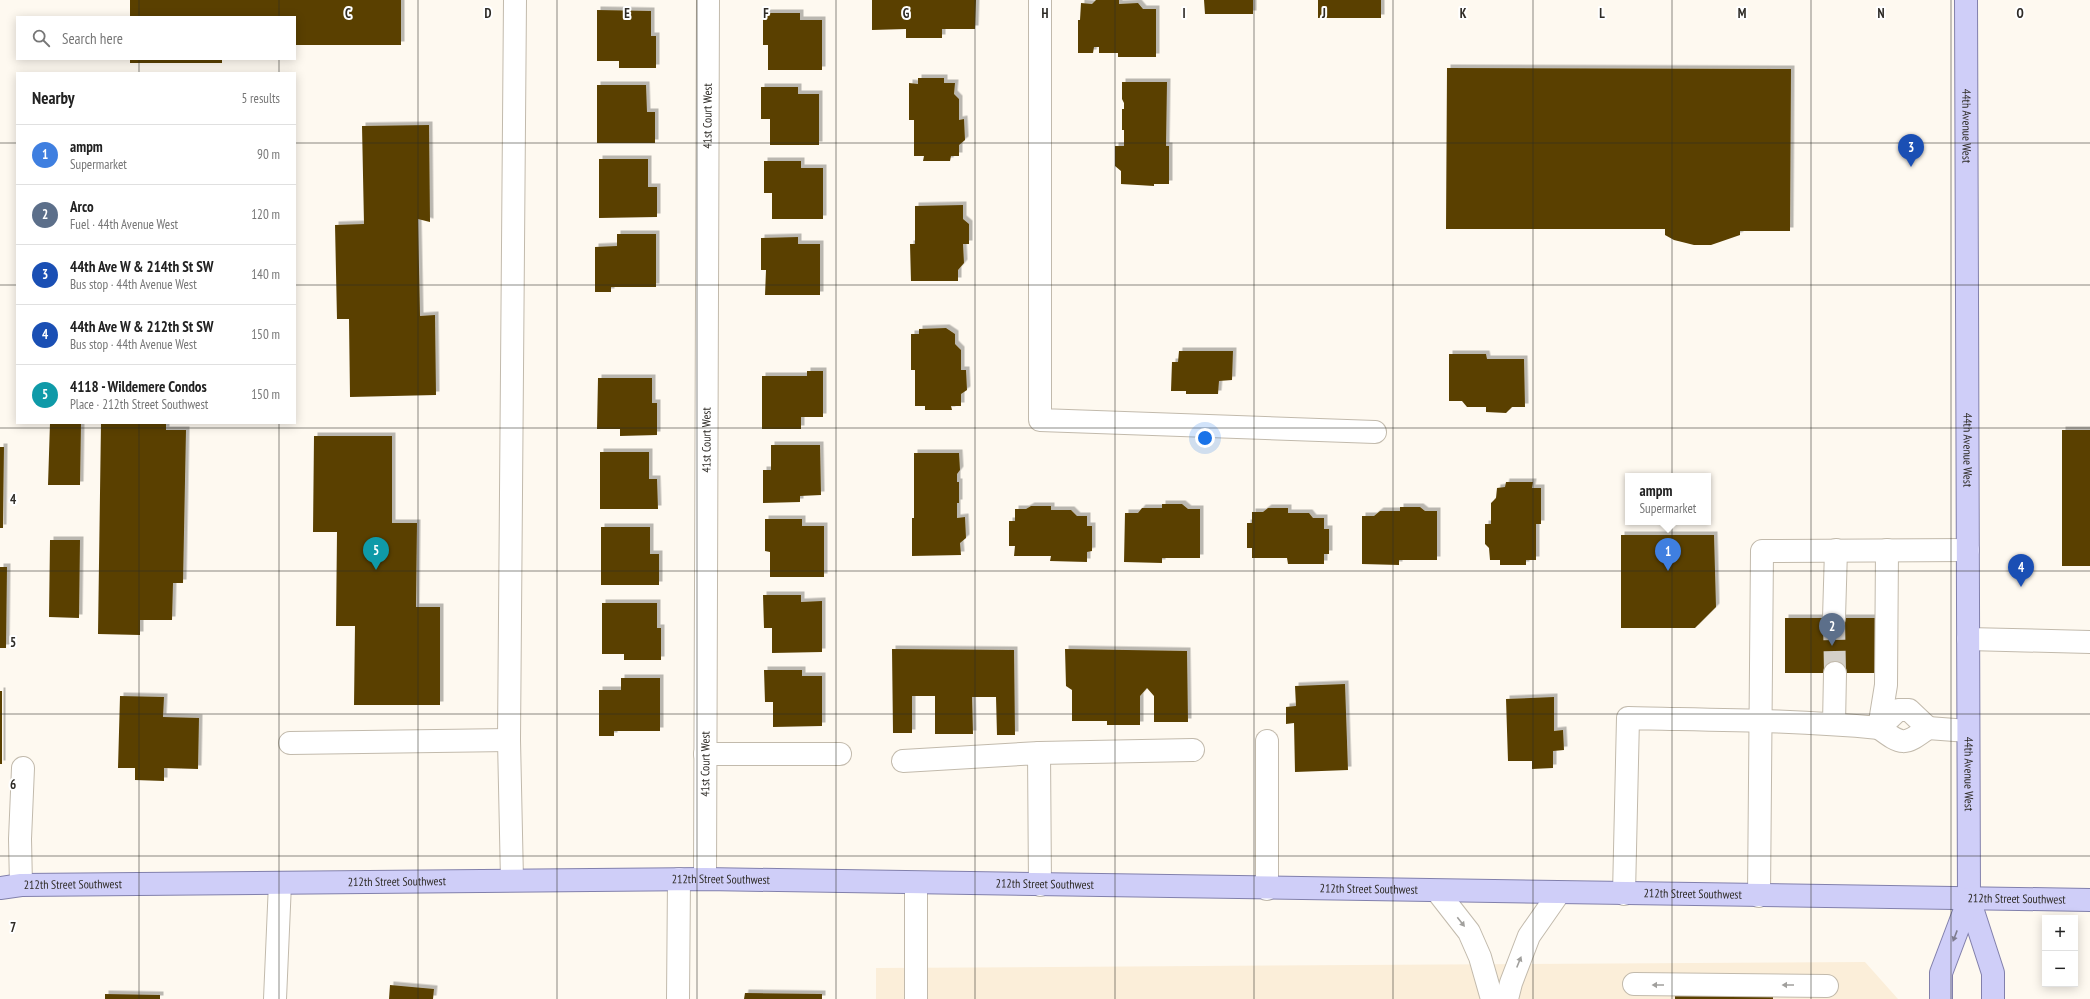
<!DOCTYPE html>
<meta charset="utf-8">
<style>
body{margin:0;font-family:"PT Sans Narrow",sans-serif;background:#f6f6f6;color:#222}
.controls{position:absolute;right:12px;bottom:12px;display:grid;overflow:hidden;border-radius:0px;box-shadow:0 2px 10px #0003}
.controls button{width:36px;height:36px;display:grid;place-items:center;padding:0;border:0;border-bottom:1px solid #e0e0e0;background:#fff;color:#222;font:20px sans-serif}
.you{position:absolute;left:1205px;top:438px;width:14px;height:14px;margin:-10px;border:3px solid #fff;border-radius:50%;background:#1a73e8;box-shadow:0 0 0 6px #1a73e833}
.badge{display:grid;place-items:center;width:26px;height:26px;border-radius:50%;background:#0b8043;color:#fff;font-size:13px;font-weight:700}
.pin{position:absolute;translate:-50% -33px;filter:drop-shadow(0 1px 2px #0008)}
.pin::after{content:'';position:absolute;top:21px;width:14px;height:12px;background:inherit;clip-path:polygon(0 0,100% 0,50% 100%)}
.popup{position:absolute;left:1625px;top:473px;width:86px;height:52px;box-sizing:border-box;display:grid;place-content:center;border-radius:0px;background:#fff;filter:drop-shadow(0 1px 3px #0005);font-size:13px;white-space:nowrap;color:#767676}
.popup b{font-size:15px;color:#222}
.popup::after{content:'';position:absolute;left:50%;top:100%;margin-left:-8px;border:8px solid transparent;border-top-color:#fff}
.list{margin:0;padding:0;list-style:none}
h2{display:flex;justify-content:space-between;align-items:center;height:52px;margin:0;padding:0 16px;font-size:17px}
h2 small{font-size:13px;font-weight:400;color:#767676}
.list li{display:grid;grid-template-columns:26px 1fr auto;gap:12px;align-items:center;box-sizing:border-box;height:60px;padding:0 16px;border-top:1px solid #e0e0e0}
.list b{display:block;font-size:15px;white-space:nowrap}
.list p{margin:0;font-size:13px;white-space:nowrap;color:#767676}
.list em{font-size:13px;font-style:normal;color:#767676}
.icon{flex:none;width:22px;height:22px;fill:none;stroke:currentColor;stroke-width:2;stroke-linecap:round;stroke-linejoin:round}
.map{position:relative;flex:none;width:2090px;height:999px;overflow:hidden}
.search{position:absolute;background:#fff;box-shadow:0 2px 10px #0003;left:16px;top:16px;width:280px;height:44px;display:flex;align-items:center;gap:10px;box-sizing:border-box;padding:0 14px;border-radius:0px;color:#767676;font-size:15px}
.panel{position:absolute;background:#fff;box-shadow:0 2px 10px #0003;left:16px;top:72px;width:280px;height:352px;border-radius:0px}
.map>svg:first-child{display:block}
.built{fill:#fbeed9}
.building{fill:#5a4005;filter:url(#shadow)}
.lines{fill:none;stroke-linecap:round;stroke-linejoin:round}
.minor-tunnel{stroke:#d4d0c8;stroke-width:22;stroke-dasharray:22 11;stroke-linecap:butt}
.minor-casing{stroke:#c2baac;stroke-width:24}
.major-casing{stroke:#8280ac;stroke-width:24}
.minor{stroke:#fff;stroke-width:22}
.major{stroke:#cfcef8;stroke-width:22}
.oneway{fill:#a1a09d}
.oneway2{fill:#7e7c8f}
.grid{fill:none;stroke:#2e2b26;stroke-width:1;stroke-opacity:0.55}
.labels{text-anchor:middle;stroke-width:4;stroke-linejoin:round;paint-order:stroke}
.street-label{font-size:12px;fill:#2e2b26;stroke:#fff}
.grid-label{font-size:13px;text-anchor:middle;font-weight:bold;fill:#2e2b26;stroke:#fff;stroke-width:4;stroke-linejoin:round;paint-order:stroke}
</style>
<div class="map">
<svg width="2090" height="999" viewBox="0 0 2090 999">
<defs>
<filter id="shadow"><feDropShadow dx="3.5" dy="-3.5" stdDeviation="0" flood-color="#0004"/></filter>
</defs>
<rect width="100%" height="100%" fill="#fef9f0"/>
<path class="built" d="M1865,962l33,37h-1022v-31z"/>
<path class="building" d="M130,0h271v45h-106v-28h-165z
M872,0h104l-1,29h-33v9h-36v-9l-34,1z
M1096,0h23v4l19,-1 5,6h13v48h-38v-4h-19v-6h-5l-1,6h-15v-33h2l1,-17 11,1z
M1204,0h49v14h-48z
M1318,0h63v18h-63z
M597,10l54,1v25h5v32h-37v-7h-22z
M763,13h37v7h22v50h-54v-25h-5z
M130,59h92v4h-92z
M1447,68l344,1 -1,162h-50v4l-29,10h-17l-20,-5 -9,-5v-6h-219z
M918,78h26v5h11l-1,11 5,5v21l5,-1 1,21 -6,5v11h-8l-1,5h-27l1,-5h-10v-36h-5v-37l9,1z
M1122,82h45l-1,64h3v38h-15v2l-33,-2v-13l-6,-5v-20h9v-16h-2v-21h2v-6l-2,-4z
M597,85h49l1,27h8v31h-58z
M761,87h37v7h21v51h-49v-26h-9z
M429,125l1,97 -12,-3 2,97 15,-1 1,80 -86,2 -1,-78h-12l-2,-94 29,-1 -2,-98z
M599,159h49v28h9v30l-58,1z
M764,161h37v7h22v51h-51v-26h-8z
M963,205v14l6,5v20h-6l1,19 -6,7v11h-47l-1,-37h5v-38z
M617,234h39v53h-45v5h-16v-45l22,-1z
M798,237v7h22v51h-55l1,-25h-5v-32z
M946,328l9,6v10l6,6v20h5l1,20 -6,4v12h-10l1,4h-27v-4h-10v-36h-4v-36h8v-5z
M1179,351h54l-1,29 -13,1 -1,13h-32v-3h-15l1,-29h6z
M1449,354h37l1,5h37l1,48h-13l-6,6 -20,-1v-5h-19l-5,-6h-13z
M807,371h16v46h-22v12h-39v-53h45z
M598,378h54v25h5v32l-37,1v-7h-23z
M50,423h31l-1,62h-32z
M101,423h65v7h20l-3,153h-10l-1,37h-32v15l-42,-1z
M2062,430h28v136h-28z
M314,436h78v87h25l-1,84h24v98h-86l1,-79h-19l1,-94h-24z
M771,445h49l1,50 -21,1v6l-37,1v-33h8z
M0,447h4l-1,81h-3z
M600,452h49v27h8l1,30h-58z
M914,453h45l1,17 -3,4v8h2v21h-2v15l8,-1 1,21 -6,5 1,12 -49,1v-38h2z
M1506,482h27l-1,6h9v36h-5v36h-10v5h-26v-5h-10l-1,-12 -4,-4v-20h6v-21l5,-5 1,-10 8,-1z
M1162,504h20l6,5h12v49h-38v5l-38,-1 1,-49h13l4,-5h20z
M1031,506h20v4h20l6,6h10v10h5v25l-5,1v10l-37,-1 1,-5h-37l1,-10h-6v-25h6v-12h11z
M1400,507h20l5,4h12v49h-38v5l-37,-1v-48h12l6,-5h20z
M1268,508h20v5h21l4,5h11v11h5v25h-5v10h-36l-1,-6h-35v-10h-5v-25h5v-11h11z
M765,519h37v7h22v51h-54v-25l-5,-1z
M601,527h49v27h9v31h-58z
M1621,535h93l2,72 -21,21h-74z
M50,540h30l-1,78 -30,-1z
M0,567h7l-1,81h-6z
M763,595h38v7l21,-1v51l-50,1v-25h-8z
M602,603h55v25h4v32h-37v-6h-22z
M1785,618h94v55h-94z
M892,649l122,1 1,85h-18l-1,-38h-24l1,37h-38v-38h-23v37h-19z
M1065,649l122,2 1,71h-34v-26l-7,-8 -7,8v29h-33v-4h-35v-31l-6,-4z
M764,670h38v6h20v50l-49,1v-25h-8z
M621,678h39v53h-46v5h-15v-46h22z
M1345,684l3,86 -53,2 -1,-49 -8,1v-17l10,-1 -1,-20z
M0,691h2v73h-2z
M120,696l44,1 -1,20 36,1 -1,51 -34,-1v13l-29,-1v-12h-17z
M1554,697v34l9,-1 1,20 -11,1v17l-21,1v-8h-24l-2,-62z
M390,985l44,4 -1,10h-44z
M745,993l77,1v5h-78z
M105,994l55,1v4h-55z
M1675,996h98v3h-98z"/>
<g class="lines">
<path class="minor-tunnel" d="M1834,618l1,55"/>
<g class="minor-casing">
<g id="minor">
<path d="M1040,0v420l335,12"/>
<path d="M1834,618l2,-68"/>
<path d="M1968,639l122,3"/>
<path d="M1898,710h11l19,18c-24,18 -26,17 -49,0z"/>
<path d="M1834,724l1,-51"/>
<path d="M1928,728l40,3"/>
<path d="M1267,741v148"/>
<path d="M290,743l219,-3"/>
<path d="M1039,753l154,-3"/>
<path d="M705,754h135"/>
<path d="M903,761l136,-8 1,132"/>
<path id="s1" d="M705,879l3,-879"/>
<path d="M512,880l-3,-140 6,-740"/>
<path d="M916,883v116"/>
<path d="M21,885l-1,-46 3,-71"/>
<path d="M1437,891l32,41 11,25 12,42"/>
<path d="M1624,894l4,-176c84,2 167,2 251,10l7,-43 1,-135"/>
<path d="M1759,896l3,-345 206,-1"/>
<path d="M1634,984l193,2"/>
<path d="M275,999l5,-116"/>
<path d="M678,999l1,-120"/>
<path d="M1507,999l4,-16 18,-47 30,-43"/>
</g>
</g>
<g class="major-casing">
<g id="major">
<path id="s2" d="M1966,0l3,899 24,74v26"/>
<path id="s3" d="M0,888l21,-3 684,-6 1385,21"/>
<path d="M1941,999v-26l28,-74"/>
</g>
</g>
<use href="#minor" class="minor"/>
<use href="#major" class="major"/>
</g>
<defs><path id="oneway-solid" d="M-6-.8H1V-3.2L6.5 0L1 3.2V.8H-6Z"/></defs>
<g class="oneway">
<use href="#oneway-solid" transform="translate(1461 922) rotate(52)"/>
<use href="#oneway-solid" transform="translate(1519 962) rotate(-68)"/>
<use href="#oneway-solid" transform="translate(1658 985) rotate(-180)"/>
<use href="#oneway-solid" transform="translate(1788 985) rotate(-180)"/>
</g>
<use class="oneway2" href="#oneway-solid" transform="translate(1955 936) rotate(111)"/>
<path class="grid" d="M139,0v17M279,0v17M418,0v999M557,0v999M697,0v999M836,0v999M975,0v999M1115,0v999M1254,0v999M1393,0v999M1533,0v999M1672,0v999M1811,0v999M1951,0v999M139,59v14M279,59v14M0,143h17M295,143h1795M0,285h17M295,285h1795M139,423v576M279,423v576M0,428h2090M0,571h2090M0,714h2090M0,856h2090"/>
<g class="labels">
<g class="street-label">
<text dy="4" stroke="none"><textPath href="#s1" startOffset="763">41st Court West</textPath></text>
<text dy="4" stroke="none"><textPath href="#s2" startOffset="126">44th Avenue West</textPath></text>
<text dy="4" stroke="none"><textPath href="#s1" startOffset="439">41st Court West</textPath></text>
<text dy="4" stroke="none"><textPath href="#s2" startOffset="450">44th Avenue West</textPath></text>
<text dy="4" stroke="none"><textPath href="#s1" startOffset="115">41st Court West</textPath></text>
<text dy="4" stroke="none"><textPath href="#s2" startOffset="774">44th Avenue West</textPath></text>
<text dy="4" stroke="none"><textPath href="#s3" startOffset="721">212th Street Southwest</textPath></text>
<text dy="4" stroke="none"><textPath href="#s3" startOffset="397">212th Street Southwest</textPath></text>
<text dy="4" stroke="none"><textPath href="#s3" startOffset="73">212th Street Southwest</textPath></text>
<text dy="4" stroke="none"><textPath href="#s3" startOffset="1045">212th Street Southwest</textPath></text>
<text dy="4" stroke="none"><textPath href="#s3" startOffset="1369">212th Street Southwest</textPath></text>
<text dy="4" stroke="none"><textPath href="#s3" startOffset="1693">212th Street Southwest</textPath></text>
<text dy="4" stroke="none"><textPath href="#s3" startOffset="2017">212th Street Southwest</textPath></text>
</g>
</g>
<g class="grid-label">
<text x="348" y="18">C</text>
<text x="488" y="18">D</text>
<text x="627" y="18">E</text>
<text x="766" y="18">F</text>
<text x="906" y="18">G</text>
<text x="1045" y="18">H</text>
<text x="1184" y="18">I</text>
<text x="1324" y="18">J</text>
<text x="1463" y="18">K</text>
<text x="1602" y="18">L</text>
<text x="1742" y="18">M</text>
<text x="1881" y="18">N</text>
<text x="2020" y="18">O</text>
<text x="13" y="504">4</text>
<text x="13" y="647">5</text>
<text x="13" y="789">6</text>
<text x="13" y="932">7</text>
</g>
</svg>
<div class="controls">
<button>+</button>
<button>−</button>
</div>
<div class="you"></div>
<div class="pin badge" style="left:1668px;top:571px;background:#3f7fe0">1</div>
<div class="popup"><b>ampm</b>Supermarket</div>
<div class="pin badge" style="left:1832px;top:646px;background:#5c6f8a">2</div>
<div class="pin badge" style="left:1911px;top:167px;background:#1a4fb4">3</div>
<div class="pin badge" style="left:2021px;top:587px;background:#1a4fb4">4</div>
<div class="pin badge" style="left:376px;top:570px;background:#0f9aa8">5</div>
<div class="search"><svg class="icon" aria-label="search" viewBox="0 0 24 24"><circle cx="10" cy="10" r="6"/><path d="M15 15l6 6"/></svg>Search here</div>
<section class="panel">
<h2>Nearby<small>5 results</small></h2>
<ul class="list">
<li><span class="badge" style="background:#3f7fe0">1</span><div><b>ampm</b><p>Supermarket</p></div><em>90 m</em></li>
<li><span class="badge" style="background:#5c6f8a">2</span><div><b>Arco</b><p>Fuel · 44th Avenue West</p></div><em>120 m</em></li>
<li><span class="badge" style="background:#1a4fb4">3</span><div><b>44th Ave W &amp; 214th St SW</b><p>Bus stop · 44th Avenue West</p></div><em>140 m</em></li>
<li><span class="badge" style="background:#1a4fb4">4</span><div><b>44th Ave W &amp; 212th St SW</b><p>Bus stop · 44th Avenue West</p></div><em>150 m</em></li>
<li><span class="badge" style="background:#0f9aa8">5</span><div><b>4118 - Wildemere Condos</b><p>Place · 212th Street Southwest</p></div><em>150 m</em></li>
</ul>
</section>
</div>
